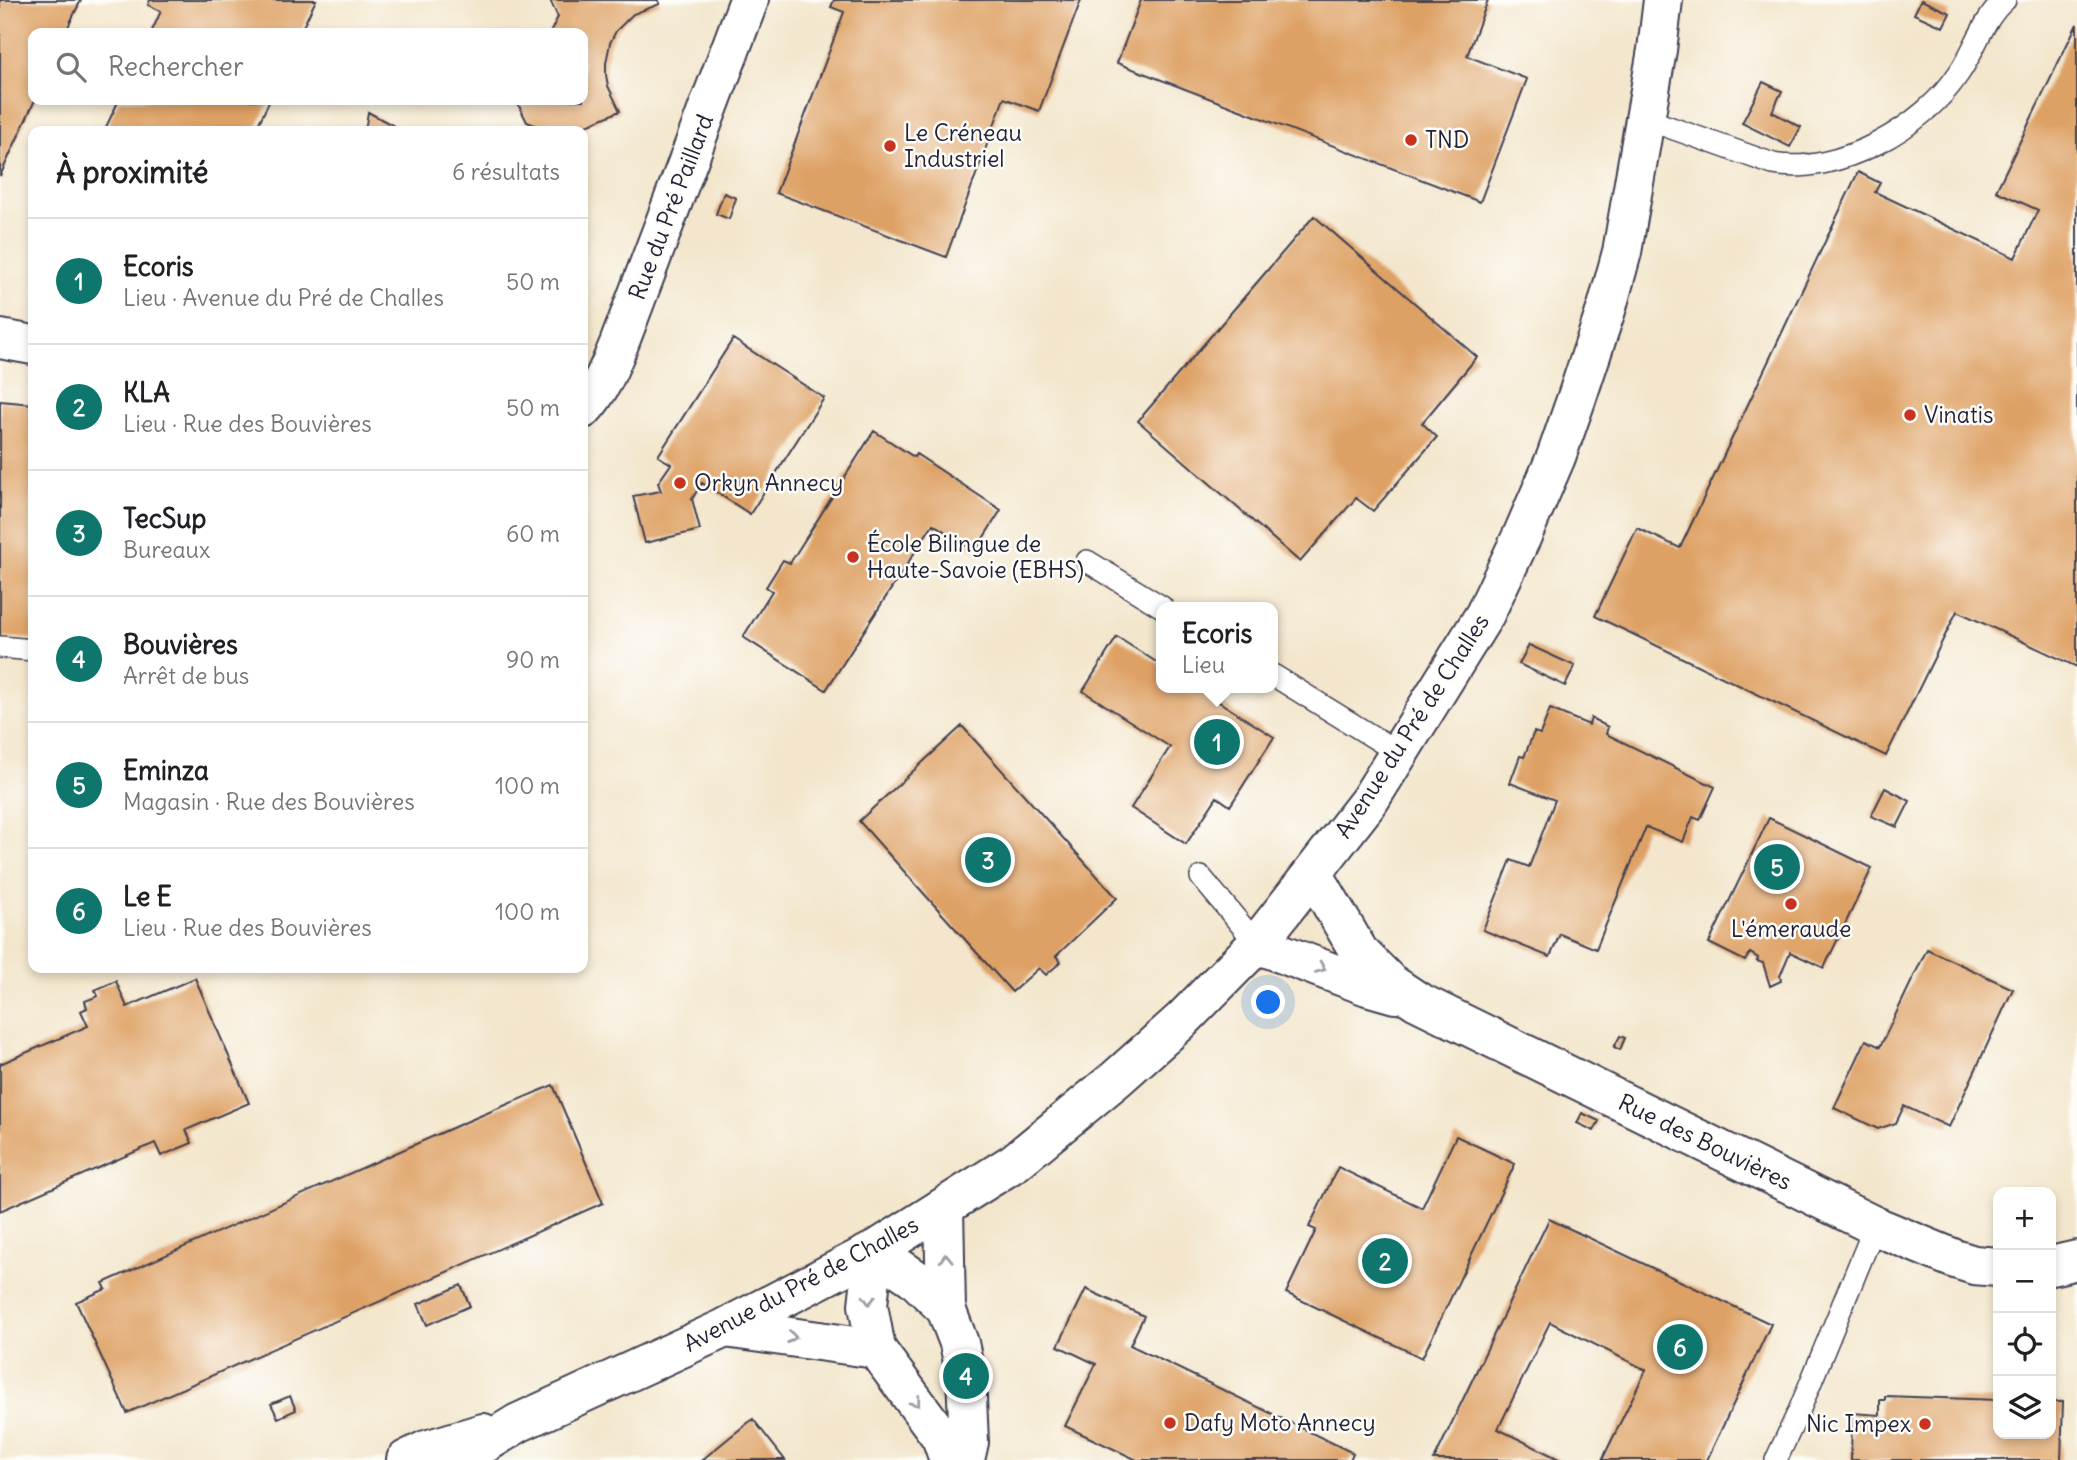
<!DOCTYPE html>
<html lang="fr">
<meta charset="utf-8">
<style>
body{margin:0;font-family:Delius,sans-serif;background:#f2f2f2;color:#202124}
.controls{position:absolute;right:21px;bottom:21px;display:grid;overflow:hidden;border-radius:14px;box-shadow:0 4px 10px #0003}
.controls button{width:63px;height:63px;display:grid;place-items:center;padding:0;border:0;border-bottom:2px solid #e0e0e0;background:#fff;color:#202124;font:35px sans-serif}
.you{position:absolute;left:1269px;top:1003px;width:24px;height:24px;margin:-18px;border:5px solid #fff;border-radius:50%;background:#1a73e8;box-shadow:0 0 0 10px #1a73e833}
.badge{display:grid;place-items:center;width:46px;height:46px;border-radius:50%;background:#0f766e;color:#fff;font-size:23px;font-weight:700}
.pin{position:absolute;translate:-50% -50%;border:4px solid #fff;box-shadow:0 2px 7px #0006}
.popup{position:absolute;left:1156px;top:602px;width:122px;height:91px;box-sizing:border-box;display:grid;place-content:center;border-radius:14px;background:#fff;filter:drop-shadow(0 2px 5px #0005);font-size:23px;white-space:nowrap;color:#757577}
.popup b{font-size:26px;color:#202124}
.popup::after{content:'';position:absolute;left:50%;top:100%;margin-left:-14px;border:14px solid transparent;border-top-color:#fff}
.list{margin:0;padding:0;list-style:none}
h2{display:flex;justify-content:space-between;align-items:center;height:91px;margin:0;padding:0 28px;font-size:30px}
h2 small{font-size:23px;font-weight:400;color:#757577}
.list li{display:grid;grid-template-columns:46px 1fr auto;gap:21px;align-items:center;box-sizing:border-box;height:126px;padding:0 28px;border-top:2px solid #e0e0e0}
.list b{display:block;font-size:26px;white-space:nowrap}
.list p{margin:0;font-size:23px;white-space:nowrap;color:#757577}
.list em{font-size:23px;font-style:normal;color:#757577}
.icon{flex:none;width:38px;height:38px;fill:none;stroke:currentColor;stroke-width:2;stroke-linecap:round;stroke-linejoin:round}
.map{position:relative;flex:none;width:2077px;height:1460px;overflow:hidden}
.search{position:absolute;background:#fff;box-shadow:0 4px 10px #0003;left:28px;top:28px;width:560px;height:77px;display:flex;align-items:center;gap:18px;box-sizing:border-box;padding:0 24px;border-radius:14px;color:#757577;font-size:26px}
.panel{position:absolute;background:#fff;box-shadow:0 4px 10px #0003;left:28px;top:126px;width:560px;height:847px;border-radius:14px}
.map>svg:first-child{display:block}
.building{fill:#dea165}
.lines{fill:none;stroke-linecap:round;stroke-linejoin:round}
.lane-casing{stroke:#413f51;stroke-width:24}
.street-casing{stroke:#413f51;stroke-width:42}
.lane{stroke:#fff;stroke-width:21}
.street{stroke:#fff;stroke-width:38}
.oneway{stroke:#9c9ca7}
.poi-dot{fill:#c8321e;stroke:#fdfcf7;stroke-width:2.5}
.labels{text-anchor:middle;stroke-width:5;stroke-linejoin:round;paint-order:stroke}
.poi-label{font-size:23px;fill:#22223b;stroke:#fdfcf7;text-anchor:start}
.street-label{font-size:23px;fill:#22223b;stroke:#fdfcf7}
</style>
<div class="map">
<svg width="2077" height="1460" viewBox="0 0 2077 1460">
<rect width="100%" height="100%" fill="#fdfcf7"/>
<filter id="ink" filterUnits="userSpaceOnUse"><feTurbulence type="fractalNoise" baseFrequency=".0143" numOctaves="2"/><feDisplacementMap in="SourceGraphic" scale="14" xChannelSelector="R" yChannelSelector="G"/><feConvolveMatrix kernelMatrix="1 2 1 2 8 2 1 2 1" color-interpolation-filters="sRGB"/></filter>
<filter id="wash" filterUnits="userSpaceOnUse"><feTurbulence type="fractalNoise" baseFrequency=".00686" numOctaves="4" result="noise"/><feDisplacementMap in="SourceGraphic" scale="28" xChannelSelector="R" yChannelSelector="G"/><feGaussianBlur stdDeviation="1.57" result="paint"/><feColorMatrix in="noise" values="0 0 0 0 0 0 0 0 0 0 0 0 0 0 0 0 0 1.4 0 .05"/><feComposite in="paint" operator="in"/></filter>
<g filter="url(#wash)">
<rect width="100%" height="100%" fill="#f3e6cc"/>
<g id="blocks">
<path class="building" d="M0,0h81l-16,33h-32l2,67 -35,76z
M150,0h166l-16,33h-149l10,-22 -13,-6z
M550,0h108l2,4 -27,10 -17,17 -6,12 -4,20v12l2,11 12,25 -47,20h-22l-24,-9 -11,-22h67v-67h-33l8,-16z
M834,0h247l-42,111 -35,-13 -58,159 -170,-64 68,-181 -13,-5z
M1141,0h347l-21,56 60,23 -47,123 -363,-139z
M1921,0l29,13 -7,14 -29,-13z
M2077,24v643l-120,-56 -71,145 -291,-140 42,-88 43,20 178,-376 22,11 -5,9 140,66 23,-48 -42,-19z
M1763,82l19,9 -10,21 29,15 -11,20 -48,-24z
M119,100h151l-15,31h-151z
M368,112l35,19h-38z
M724,193l12,5 -7,21 -13,-5z
M1314,216l163,141 -55,66 15,14 -64,74 -17,-13 -56,64 -162,-141z
M733,339l91,59 -74,116 -48,-31 -10,16 8,31 -55,13 -12,-47 28,-5 -3,-8 13,-19 -13,-8z
M0,401l33,3v235l-33,-2z
M874,431l40,26 2,-3 85,56 -26,41 -42,-27 -107,166 -83,-53 29,-46 -6,-4 17,-27 7,3z
M1117,637l44,28v23h36l77,49 -44,69 -13,-9 -31,47 -55,-36 39,-61 -87,-56z
M1529,645l46,21 -10,20 -46,-22z
M1550,709l39,16 2,-7 17,9 -2,7 109,53 -15,33 -7,-3 -10,25 -37,-15 -50,122 -36,-15 -10,23 -67,-27 28,-70 18,7 26,-67 -45,-17 10,-27 4,1 10,-25 6,2z
M962,726l155,172 -61,58 5,6 -15,13 -7,-7 -27,24 -153,-171z
M1885,788l25,13 -13,26 -26,-11z
M1769,818l103,50 -48,100 -34,-16 -10,24 1,5 -11,5 -7,-23 -6,-2 1,-3 -8,-5 -5,8 -36,-18z
M1927,949l86,40 -64,138 -45,-21 -8,17 -18,6 -44,-21 32,-68 14,7z
M195,978l54,125 -63,27 6,13 -31,13 -6,-13 -155,68v-147l88,-38 -7,-15 6,-3 -2,-7 13,-5 -3,-6 21,-9 11,26z
M1620,1036l5,2 -5,12 -6,-3z
M553,1085l50,118 -476,210 -51,-111 30,-13 -3,-6 358,-159z
M1582,1113l17,8 -5,10 -17,-8z
M1456,1136l59,28 -93,194 -136,-65 30,-63 -7,-3 29,-60 84,41z
M1549,1219l222,105 -64,136h-105l44,-90 -96,-48 -52,107 63,31h-127z
M461,1285l9,21 -43,19 -9,-21z
M1086,1289l58,27 -14,29 223,108 -3,7h-213l-72,-34 31,-62 -38,-18z
M290,1396l6,14 -18,8 -7,-14z
M1885,1396l113,4v34h53v-32h12l-2,58h-210l1,-47 28,2v-15h5z
M753,1419l32,41h-83l28,-23z"/>
</g>
</g>
<g filter="url(#ink)">
<use href="#blocks" fill-opacity="0" stroke="#413f51" stroke-width="2"/>
<g class="lines">
<g class="lane-casing">
<path id="lane" d="M1646,119l127,45c65,12 151,-37 186,-91 16,-23 24,-54 46,-73
M1087,561l75,46
M0,647l33,3
M1273,675l126,78
M1201,877l56,67
M1776,1460l23,-49 76,-185"/>
</g>
<g class="street-casing">
<path id="street" d="M0,339l33,6
M583,409c18,-19 26,-41 36,-65l130,-344
M1313,873l46,79 31,31 27,18 458,225 80,33 19,6 24,2
M1257,944l110,42 28,8
M944,1207l2,102 13,34 7,33 3,66 -4,18
M874,1251l-6,54 8,44 65,88 8,23
M874,1251l40,27 32,31
M2051,1266l26,-6
M725,1328l151,21
M406,1460l20,-10 57,-17
M458,1460l60,-37 207,-95 149,-77 141,-89 101,-83 65,-58 76,-77 112,-143 116,-187 37,-78 34,-79 20,-57 31,-93 15,-55 35,-202 6,-50"/>
</g>
<use href="#lane" class="lane"/>
<use href="#street" class="street"/>
</g>
<defs><path id="oneway-chevron" d="M-2-3.5L2.5 0L-2 3.5" fill="none" stroke-width="1.6" stroke-linecap="round" stroke-linejoin="round" transform="scale(1.75)"/></defs>
<g class="oneway">
<use href="#oneway-chevron" transform="translate(1321 968) rotate(22)"/>
<use href="#oneway-chevron" transform="translate(946 1258) rotate(-92)"/>
<use href="#oneway-chevron" transform="translate(869 1300) rotate(92)"/>
<use href="#oneway-chevron" transform="translate(792 1337) rotate(8)"/>
<use href="#oneway-chevron" transform="translate(916 1402) rotate(53)"/>
</g>
</g>
<g class="poi-dot">
<circle cx="1411" cy="140" r="7"/>
<circle cx="890" cy="146" r="7"/>
<circle cx="1910" cy="415" r="7"/>
<circle cx="680" cy="483" r="7"/>
<circle cx="853" cy="557" r="7"/>
<circle cx="1791" cy="904" r="7"/>
<circle cx="1170" cy="1423" r="7"/>
<circle cx="1925" cy="1424" r="7"/>
</g>
<g class="labels">
<g class="poi-label">
<text x="904" y="141">Le Créneau<tspan x="904" dy="26">Industriel</tspan></text>
<text x="1425" y="148">TND</text>
<text x="1924" y="423">Vinatis</text>
<text x="694" y="491">Orkyn Annecy</text>
<text x="867" y="552">École Bilingue de<tspan x="867" dy="26">Haute-Savoie (EBHS)</tspan></text>
<text x="1791" y="937" text-anchor="middle">L'émeraude</text>
<text x="1184" y="1431">Dafy Moto Annecy</text>
<text x="1911" y="1432" text-anchor="end">Nic Impex</text>
</g>
<g class="street-label">
<text transform="translate(671 207) rotate(-69)" y="8">Rue du Pré Paillard</text>
<text transform="translate(1412 726) rotate(-57)" y="8">Avenue du Pré de Challes</text>
<text transform="translate(1705 1142) rotate(26)" y="8">Rue des Bouvières</text>
<text transform="translate(801 1284) rotate(-28)" y="8">Avenue du Pré de Challes</text>
</g>
</g>
</svg>
<div class="controls">
<button>+</button>
<button>−</button>
<button><svg class="icon" aria-label="locate" viewBox="0 0 24 24"><circle cx="12" cy="12" r="6"/><path d="M12 2v4M12 18v4M2 12h4M18 12h4"/></svg></button>
<button><svg class="icon" aria-label="layers" viewBox="0 0 24 24"><path d="M12 4l9 5-9 5-9-5zM3 14l9 5 9-5"/></svg></button>
</div>
<div class="you"></div>
<div class="pin badge" style="left:1217px;top:742px">1</div>
<div class="popup"><b>Ecoris</b>Lieu</div>
<div class="pin badge" style="left:1385px;top:1261px">2</div>
<div class="pin badge" style="left:988px;top:860px">3</div>
<div class="pin badge" style="left:966px;top:1376px">4</div>
<div class="pin badge" style="left:1777px;top:867px">5</div>
<div class="pin badge" style="left:1680px;top:1347px">6</div>
<div class="search"><svg class="icon" aria-label="search" viewBox="0 0 24 24"><circle cx="10" cy="10" r="6"/><path d="M15 15l6 6"/></svg>Rechercher</div>
<section class="panel">
<h2>À proximité<small>6 résultats</small></h2>
<ul class="list">
<li><span class="badge">1</span><div><b>Ecoris</b><p>Lieu · Avenue du Pré de Challes</p></div><em>50 m</em></li>
<li><span class="badge">2</span><div><b>KLA</b><p>Lieu · Rue des Bouvières</p></div><em>50 m</em></li>
<li><span class="badge">3</span><div><b>TecSup</b><p>Bureaux</p></div><em>60 m</em></li>
<li><span class="badge">4</span><div><b>Bouvières</b><p>Arrêt de bus</p></div><em>90 m</em></li>
<li><span class="badge">5</span><div><b>Eminza</b><p>Magasin · Rue des Bouvières</p></div><em>100 m</em></li>
<li><span class="badge">6</span><div><b>Le E</b><p>Lieu · Rue des Bouvières</p></div><em>100 m</em></li>
</ul>
</section>
</div>
